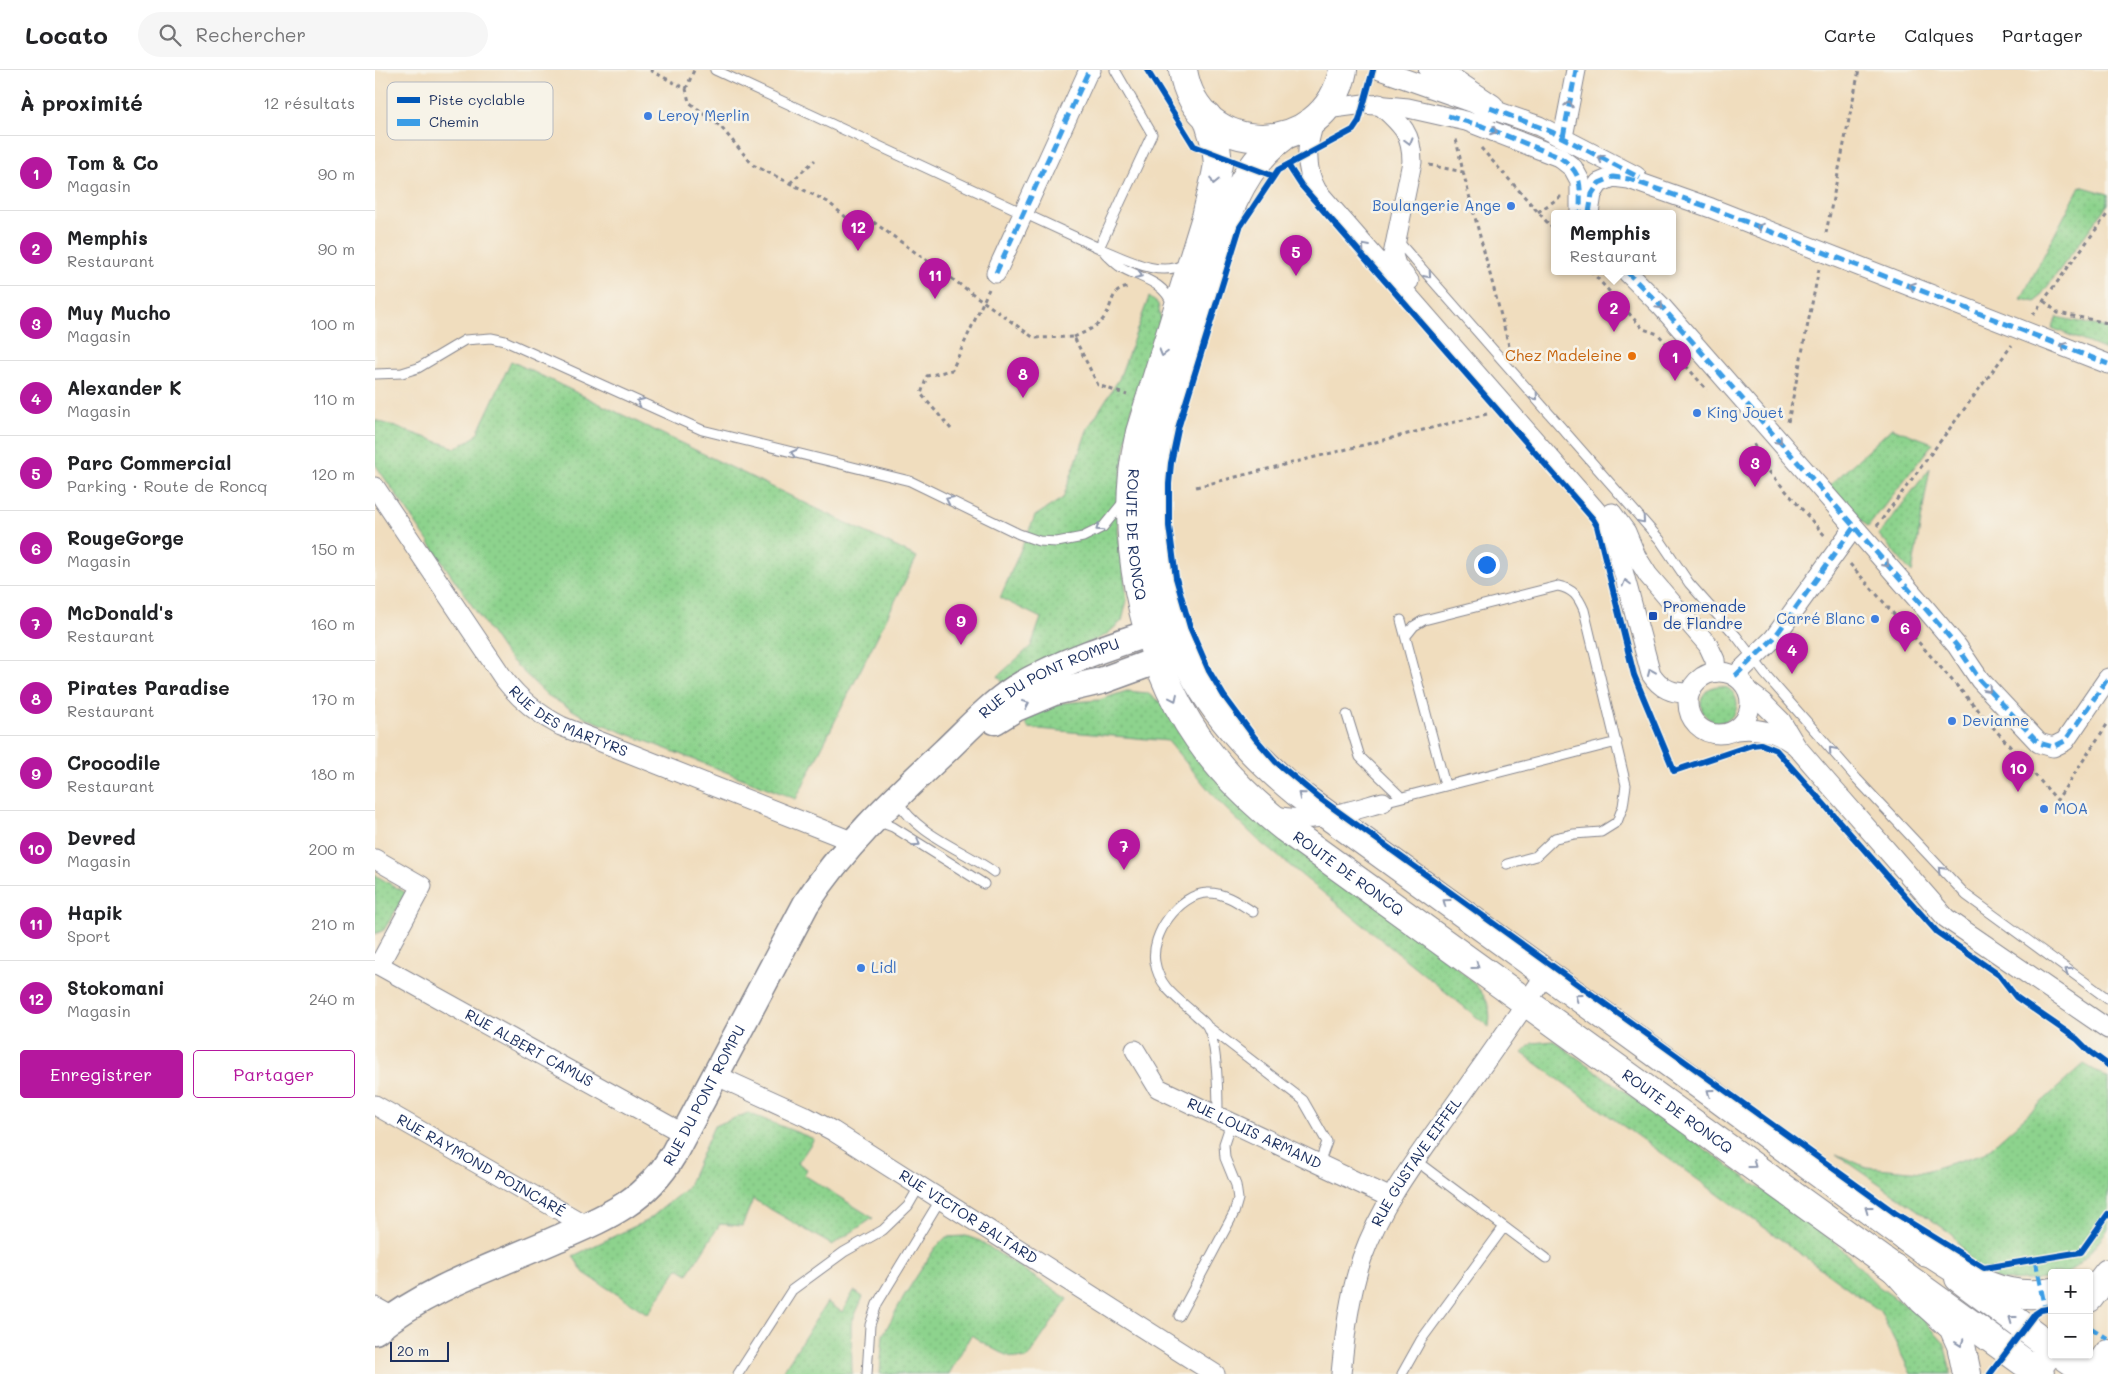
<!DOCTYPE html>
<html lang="fr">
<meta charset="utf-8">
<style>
body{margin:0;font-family:Mali,sans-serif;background:#f6f6f6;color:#202124}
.controls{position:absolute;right:15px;bottom:15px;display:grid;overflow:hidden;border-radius:5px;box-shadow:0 1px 4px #0004}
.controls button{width:45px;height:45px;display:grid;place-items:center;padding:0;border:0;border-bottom:1px solid #e0e0e0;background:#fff;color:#202124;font:25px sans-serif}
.scale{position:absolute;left:15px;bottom:12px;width:59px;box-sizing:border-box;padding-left:5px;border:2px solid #1b2f5e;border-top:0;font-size:14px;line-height:18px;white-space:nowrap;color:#1b2f5e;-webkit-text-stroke:4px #f7f3e8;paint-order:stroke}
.you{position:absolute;left:1111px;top:494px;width:18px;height:18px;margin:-12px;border:4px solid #fff;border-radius:50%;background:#1a73e8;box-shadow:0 0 0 8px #1a73e833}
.badge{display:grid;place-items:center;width:32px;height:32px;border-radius:50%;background:#b5179e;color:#fff;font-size:16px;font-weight:700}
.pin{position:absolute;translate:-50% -41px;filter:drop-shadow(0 1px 2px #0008)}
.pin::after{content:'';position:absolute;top:26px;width:18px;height:15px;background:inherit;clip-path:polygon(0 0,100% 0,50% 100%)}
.popup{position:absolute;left:1176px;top:140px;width:125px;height:65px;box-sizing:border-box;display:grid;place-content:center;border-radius:5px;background:#fff;filter:drop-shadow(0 1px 4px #0005);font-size:16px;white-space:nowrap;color:#757577}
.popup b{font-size:19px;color:#202124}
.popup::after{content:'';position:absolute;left:50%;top:100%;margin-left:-10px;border:10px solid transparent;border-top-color:#fff}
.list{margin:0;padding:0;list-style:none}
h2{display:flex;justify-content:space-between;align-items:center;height:65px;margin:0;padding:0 20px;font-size:21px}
h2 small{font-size:16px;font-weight:400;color:#757577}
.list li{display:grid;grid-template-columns:32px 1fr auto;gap:15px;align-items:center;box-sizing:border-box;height:75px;padding:0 20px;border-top:1px solid #e0e0e0}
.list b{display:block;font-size:19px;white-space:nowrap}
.list p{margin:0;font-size:16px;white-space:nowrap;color:#757577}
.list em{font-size:16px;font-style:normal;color:#757577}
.actions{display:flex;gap:10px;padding:15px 20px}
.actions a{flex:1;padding:11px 0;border:1px solid #b5179e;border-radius:5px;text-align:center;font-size:18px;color:#b5179e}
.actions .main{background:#b5179e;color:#fff}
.icon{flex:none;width:28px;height:28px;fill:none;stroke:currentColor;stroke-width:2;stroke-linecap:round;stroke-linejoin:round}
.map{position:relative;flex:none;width:1733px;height:1304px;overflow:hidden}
header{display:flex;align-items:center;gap:30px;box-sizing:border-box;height:70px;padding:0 25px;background:#fff;border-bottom:1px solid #e0e0e0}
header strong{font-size:24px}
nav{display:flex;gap:28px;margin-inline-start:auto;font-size:18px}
.search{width:350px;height:45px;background:#f6f6f6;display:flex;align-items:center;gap:12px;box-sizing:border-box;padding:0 18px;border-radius:28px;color:#757577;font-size:19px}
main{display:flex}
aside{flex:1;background:#fff}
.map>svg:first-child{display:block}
.grass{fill:url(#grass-dots);stroke:#548176}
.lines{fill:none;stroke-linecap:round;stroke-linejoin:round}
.lane-casing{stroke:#86868e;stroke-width:11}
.street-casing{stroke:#86868e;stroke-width:21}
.secondary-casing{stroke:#86868e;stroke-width:29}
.primary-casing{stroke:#86868e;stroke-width:30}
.highway-casing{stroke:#86868e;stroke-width:30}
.path{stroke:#86868e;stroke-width:3;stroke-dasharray:4 4;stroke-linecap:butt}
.lane{stroke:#fff;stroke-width:9}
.street{stroke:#fff;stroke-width:19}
.secondary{stroke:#fff;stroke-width:26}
.primary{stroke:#fff;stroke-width:28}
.highway{stroke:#fff;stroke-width:28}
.quiet{stroke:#3b9de6;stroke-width:5;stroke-dasharray:10 5;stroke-linecap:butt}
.cycleway-casing{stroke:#f7f3e8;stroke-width:9}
.cycleway{stroke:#0057b8;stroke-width:6}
.oneway{stroke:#8d97ae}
.shop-dot{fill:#3f7fe0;stroke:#f7f3e8;stroke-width:2}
.food-dot{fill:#e8710a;stroke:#f7f3e8;stroke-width:2}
.transit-dot{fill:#1a4fb4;stroke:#f7f3e8;stroke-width:2}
.labels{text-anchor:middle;stroke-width:5;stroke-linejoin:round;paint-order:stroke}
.shop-label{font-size:15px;fill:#366cbe;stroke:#f7f3e8;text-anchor:start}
.food-label{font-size:15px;fill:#c56008;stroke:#f7f3e8;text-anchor:end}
.street-label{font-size:15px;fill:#1b2f5e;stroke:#f7f3e8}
.transit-label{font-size:15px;fill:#164399;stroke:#f7f3e8;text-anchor:start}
.key{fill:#f7f3e8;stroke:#b5b8bf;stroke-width:1}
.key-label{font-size:14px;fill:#1b2f5e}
</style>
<header>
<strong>Locato</strong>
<div class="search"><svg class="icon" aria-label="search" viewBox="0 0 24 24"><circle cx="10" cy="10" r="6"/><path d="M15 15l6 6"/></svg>Rechercher</div>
<nav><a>Carte</a><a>Calques</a><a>Partager</a></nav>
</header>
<main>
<aside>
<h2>À proximité<small>12 résultats</small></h2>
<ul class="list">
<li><span class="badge">1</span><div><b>Tom &amp; Co</b><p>Magasin</p></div><em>90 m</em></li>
<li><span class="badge">2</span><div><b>Memphis</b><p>Restaurant</p></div><em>90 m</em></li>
<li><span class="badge">3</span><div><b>Muy Mucho</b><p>Magasin</p></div><em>100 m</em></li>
<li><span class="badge">4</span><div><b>Alexander K</b><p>Magasin</p></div><em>110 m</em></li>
<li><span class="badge">5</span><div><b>Parc Commercial</b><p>Parking · Route de Roncq</p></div><em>120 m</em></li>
<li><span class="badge">6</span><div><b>RougeGorge</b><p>Magasin</p></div><em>150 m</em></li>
<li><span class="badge">7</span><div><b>McDonald's</b><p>Restaurant</p></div><em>160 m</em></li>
<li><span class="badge">8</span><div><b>Pirates Paradise</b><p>Restaurant</p></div><em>170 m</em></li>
<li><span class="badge">9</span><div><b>Crocodile</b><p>Restaurant</p></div><em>180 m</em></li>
<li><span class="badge">10</span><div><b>Devred</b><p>Magasin</p></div><em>200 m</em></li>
<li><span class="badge">11</span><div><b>Hapik</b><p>Sport</p></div><em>210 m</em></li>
<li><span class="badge">12</span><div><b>Stokomani</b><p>Magasin</p></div><em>240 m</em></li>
</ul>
<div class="actions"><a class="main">Enregistrer</a><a>Partager</a></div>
</aside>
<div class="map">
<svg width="1733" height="1304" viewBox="0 0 1733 1304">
<defs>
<pattern id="grass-dots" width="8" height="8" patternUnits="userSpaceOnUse" patternTransform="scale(1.25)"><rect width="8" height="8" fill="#8dd38d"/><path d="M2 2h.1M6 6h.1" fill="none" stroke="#79b57c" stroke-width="1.8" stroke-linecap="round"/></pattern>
</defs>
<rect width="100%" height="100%" fill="#f7f3e8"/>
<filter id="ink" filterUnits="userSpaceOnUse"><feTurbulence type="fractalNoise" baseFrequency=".02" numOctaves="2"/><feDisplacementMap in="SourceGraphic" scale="10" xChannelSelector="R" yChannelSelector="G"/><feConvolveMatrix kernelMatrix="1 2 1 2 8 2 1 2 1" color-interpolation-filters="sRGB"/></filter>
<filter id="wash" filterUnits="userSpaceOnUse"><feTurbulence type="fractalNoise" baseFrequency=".0096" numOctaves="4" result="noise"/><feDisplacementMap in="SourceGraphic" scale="20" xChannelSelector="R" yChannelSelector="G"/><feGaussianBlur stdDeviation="1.12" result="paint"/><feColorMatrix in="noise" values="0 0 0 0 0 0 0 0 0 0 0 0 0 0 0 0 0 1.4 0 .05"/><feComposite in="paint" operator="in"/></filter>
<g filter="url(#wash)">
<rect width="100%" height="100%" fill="#f0ddbe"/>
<path class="grass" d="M1705,116l28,8v10l-72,98 -15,-3z
M774,227l9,7 3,17 -29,88 -11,64 -3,57 9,70 -5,21 -16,14 -103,48 -5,-7 33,-30 10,-28 -41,-20 35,-82 28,-18 25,-70 31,-49z
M1682,247l51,11v23l-56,-23z
M136,291l406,196 -121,242 -210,-81 -39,-23 -41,-40 -131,-191v-44l81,28 20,-12z
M1517,358l41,15 -65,84 -39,-41z
M1555,398l-18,105 -33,-38z
M1326 634a18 18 0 1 1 36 0a18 18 0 1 1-36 0Z
M752,621l20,2 16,11 309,277c14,16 20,24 17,46l-232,-188 -39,-38 -50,-60 -140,-13 -5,-11 39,-14 37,-3z
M0,805l31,18 -22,37 -9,4z
M1179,971l281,201 43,44 42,30 24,26 7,32h-40l-31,-63 -358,-258 10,-10z
M1709,994l24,14v151l-21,27 -19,17h-16v6l-50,2 -25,-10 -25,-37 -116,-80 30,13 56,5 63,-19z
M373,1043l66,26 -16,24 9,6 -3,6 69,43 -41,27 -79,-46 -11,27 -22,-2 -32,50 -10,-6 -30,46 -64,-41 -11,-17 75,-36 39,-32 27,-62z
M591,1166l14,5 88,58 -41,60c-22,0 -38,-13 -56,-24l-22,39h-69l3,-39 21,-39 31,-48 11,-11z
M479,1221l9,6 -12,27 1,50h-71l46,-72 15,10z"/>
</g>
<g filter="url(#ink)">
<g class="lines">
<g class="lane-casing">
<path id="lane" d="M340,0l384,178c23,9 63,32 86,15
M1021,169l264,301 29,43 48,54 28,37 92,105 109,116 142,104
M724,178l53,-114 -37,-64
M730,183c4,4 9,9 14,13 19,12 44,14 53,38
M0,304l27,-1 16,-5 47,-28 26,-2 14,3 197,89 208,51 109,53 20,7 18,1 26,-5 20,-10 22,-27
M1026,550l44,165
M1031,566l8,-10 10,-6 134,-34c15,3 20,10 26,24l42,175 -3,21 -6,16 -16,10 -27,2 -19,4 -19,18 -29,8
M972,645l13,42 40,39
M522,730c21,36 65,49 97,72
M1008,732l234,-60
M502,751l16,6 91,57
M832,956l96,74 24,42 -8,22
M843,1047c0,-22 0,-73 -11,-91 -2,-4 -8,-8 -11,-11 -17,-16 -37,-27 -41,-53 -5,-27 24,-68 52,-69 17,-1 32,10 46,19
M1040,1090l131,98
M804,1246l55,-103 4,-14 -2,-14 -11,-27 -1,-14 7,-21
M363,1304l54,-84 52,-38 39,-22 25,-24 11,-19
M492,1304l3,-49 7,-21 63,-104
M1027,1304l19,-34 83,-113"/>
</g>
<g class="street-casing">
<g id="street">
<path d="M1005,0l159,56 97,50"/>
<path d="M1004,34c21,19 33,28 33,58l-19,93 3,10 13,16"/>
<path d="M951,39l38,-5 44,4 58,13 93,36 14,11 7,13v31"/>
<path d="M940,51c-9,23 -11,47 2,70l288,330 10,20 36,133c9,14 22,21 39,18"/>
<path d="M1188,67l13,-67"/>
<path d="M1214,143l3,-19 7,-11 14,-6 16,2 82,29 397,156"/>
<path d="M1251,201l36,36 263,301 32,38 23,34 59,63 14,4 12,-6 43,-63"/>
<path d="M621,203l92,-201 3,-2"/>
<path id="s1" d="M0,417l129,192c16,21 34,35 57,47l293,116"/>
<path d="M1237,443l14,19 10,24 12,19 60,70 7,15 1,12"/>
<circle cx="1344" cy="633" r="31"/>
<path d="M1360,606l39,-38 80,-111"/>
<path d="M1374,622l13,10 19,19 15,25 25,29 125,143 162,111"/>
<path d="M1361,660c22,-3 42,2 59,15"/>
<path d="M897,745c38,10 74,-3 111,-13"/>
<path d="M0,789l47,27 -43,79"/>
<path id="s2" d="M0,893l309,171"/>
<path id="s3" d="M760,980l23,38 233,110"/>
<path id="s4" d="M340,1005l90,41 28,15 382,243"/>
<path id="s5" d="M0,1035l212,121"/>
<path d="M0,1237l18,10"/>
<path id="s6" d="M966,1304c4,-40 8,-78 21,-116 19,-53 54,-99 86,-144 33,-46 66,-93 98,-140"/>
</g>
</g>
<g class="secondary-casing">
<g id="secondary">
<path d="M620,651l21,-13 38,-16 47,-11 77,-28"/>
<path id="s7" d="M0,1261c51,-42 117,-64 177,-90 50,-22 92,-37 121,-86l133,-251c38,-59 89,-106 139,-153 23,-22 45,-46 71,-63 44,-27 105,-46 155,-62"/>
</g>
</g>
<g class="primary-casing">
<g id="primary">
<path d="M808,0c14,91 143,90 160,0"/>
<path d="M1058,0l57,38"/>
<path id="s8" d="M832,46l9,30 2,18 -2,11 -10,42 -66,215c-23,97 1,224 58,306 24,35 54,64 87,90l755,546"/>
<path d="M908,67c-52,37 -65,108 -82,166 -15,52 -37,106 -44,160 -9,72 4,153 40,217 26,45 63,82 103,115l415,301 212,157"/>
<path d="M1584,1208l93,70"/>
<path d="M1688,1285l27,19"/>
</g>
</g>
<g class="highway-casing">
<path id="highway" d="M1532,1168c45,28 89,66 145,54
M1519,1198l29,32 30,27 8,18 6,29
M1714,1228l19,-25
M1658,1304l19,-26
M1719,1304l14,-20"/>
</g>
<path class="path" d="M275,0l36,19 3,13 31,24 33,39 75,37 20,17 24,2 162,117 40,-1 24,48 29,10
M311,19l8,-19
M1106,78l74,83
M1054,95l34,7 -7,-33
M1088,102l46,174
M415,113l25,-23
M1163,142l22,-15h3
M1451,163l33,-163
M1216,201l52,58 15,5 49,56
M1669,231l14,12 50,10
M1658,245l75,-102
M699,267c11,-5 22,-9 30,-19 10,-14 5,-28 25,-31
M1413,352l31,-153
M576,359l-30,-35 6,-18 25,-6 37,-81
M1379,374l6,17 66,76
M821,417l291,-73
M1502,456l135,-181
M1475,494l207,236 51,-77"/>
<use href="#lane" class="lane"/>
<use href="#street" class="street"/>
<use href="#secondary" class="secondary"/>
<use href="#primary" class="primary"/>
<use href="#highway" class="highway"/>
<path class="quiet" d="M1115,38l62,24 88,46
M1073,46l34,10 77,31c25,16 21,29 21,56
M1188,67l13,-67
M1214,143l3,-19 7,-11 14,-6 16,2 82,29 397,156
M1251,201l36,36 263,301 32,38 23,34 59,63 14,4 12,-6 43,-63
M621,203l92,-201 3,-2
M1360,606l39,-38 80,-111
M1660,1190l10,49
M1714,1257l19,12"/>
<g class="cycleway-casing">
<path id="cycleway" d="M772,0l47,76 79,30
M998,0l-14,51 -6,9 -75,40 -38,57 -61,198 -8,38 -2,21v42l7,52 14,49 19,44 15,25 31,42 21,24 42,35 577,416 89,55 97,-16 27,-38
M913,95l13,20 292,334 4,7 37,149 40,96 78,-26 9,-1 15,6 161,182 62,43 17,22 61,42 12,12 19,14
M1615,1304l45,-60 6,-4 11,-2"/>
</g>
<use href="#cycleway" class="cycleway"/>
</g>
<defs><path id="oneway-chevron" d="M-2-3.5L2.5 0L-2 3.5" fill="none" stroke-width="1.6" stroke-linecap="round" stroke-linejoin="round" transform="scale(1.25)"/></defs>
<g class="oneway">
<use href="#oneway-chevron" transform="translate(1194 34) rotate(-79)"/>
<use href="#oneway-chevron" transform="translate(1119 61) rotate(21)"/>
<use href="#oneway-chevron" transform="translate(1034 71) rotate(74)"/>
<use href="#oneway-chevron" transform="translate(1226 88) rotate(-152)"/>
<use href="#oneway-chevron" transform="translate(839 111) rotate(102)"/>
<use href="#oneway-chevron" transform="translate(1385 157) rotate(-159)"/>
<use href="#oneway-chevron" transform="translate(990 177) rotate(-131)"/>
<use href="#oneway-chevron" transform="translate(764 205) rotate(25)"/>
<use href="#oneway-chevron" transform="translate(1053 205) rotate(49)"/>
<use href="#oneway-chevron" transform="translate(1537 216) rotate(-159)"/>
<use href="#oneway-chevron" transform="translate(1285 236) rotate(46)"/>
<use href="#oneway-chevron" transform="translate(1688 276) rotate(-157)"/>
<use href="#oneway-chevron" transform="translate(788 283) rotate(106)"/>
<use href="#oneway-chevron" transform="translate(1160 327) rotate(49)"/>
<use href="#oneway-chevron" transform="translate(265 332) rotate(-155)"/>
<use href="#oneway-chevron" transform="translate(1404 371) rotate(49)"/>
<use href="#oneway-chevron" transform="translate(419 383) rotate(-166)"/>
<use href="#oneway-chevron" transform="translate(574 430) rotate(-154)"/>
<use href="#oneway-chevron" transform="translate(1267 450) rotate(49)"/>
<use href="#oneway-chevron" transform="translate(724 458) rotate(146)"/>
<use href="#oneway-chevron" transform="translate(1511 494) rotate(48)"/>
<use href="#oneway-chevron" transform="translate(1251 513) rotate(-105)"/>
<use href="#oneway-chevron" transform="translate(1276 602) rotate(-113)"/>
<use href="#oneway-chevron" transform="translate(1613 619) rotate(48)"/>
<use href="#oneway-chevron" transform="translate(799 628) rotate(65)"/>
<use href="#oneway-chevron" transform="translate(651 634) rotate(-24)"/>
<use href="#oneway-chevron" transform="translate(1457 680) rotate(-131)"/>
<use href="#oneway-chevron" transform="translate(926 725) rotate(-141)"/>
<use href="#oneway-chevron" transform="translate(542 773) rotate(33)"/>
<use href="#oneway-chevron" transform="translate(1566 800) rotate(-133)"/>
<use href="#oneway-chevron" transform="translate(1071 832) rotate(-144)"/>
<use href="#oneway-chevron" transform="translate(1101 896) rotate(36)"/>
<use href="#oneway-chevron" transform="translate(1693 901) rotate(-145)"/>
<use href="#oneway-chevron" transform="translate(1203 927) rotate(-144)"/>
<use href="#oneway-chevron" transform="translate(1335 1022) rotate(-144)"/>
<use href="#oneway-chevron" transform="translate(1378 1095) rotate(36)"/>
<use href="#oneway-chevron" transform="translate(1493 1139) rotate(-144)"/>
<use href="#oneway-chevron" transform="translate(1637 1249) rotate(-143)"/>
<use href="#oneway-chevron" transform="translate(1585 1273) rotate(71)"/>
</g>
</g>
<g class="shop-dot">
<circle cx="273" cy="46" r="5"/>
<circle cx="1136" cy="136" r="5"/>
<circle cx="1322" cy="343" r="5"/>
<circle cx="1500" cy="549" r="5"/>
<circle cx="1577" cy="651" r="5"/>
<circle cx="1669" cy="739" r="5"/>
<circle cx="486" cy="898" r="5"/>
</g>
<circle class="food-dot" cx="1257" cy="286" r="5"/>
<rect class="transit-dot" x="1273" y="541" width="10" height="10" rx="2.5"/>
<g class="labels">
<g class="shop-label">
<text x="283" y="51">Leroy Merlin</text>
<text x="1126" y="141" text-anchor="end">Boulangerie Ange</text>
<text x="1332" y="348">King Jouet</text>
<text x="1490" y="554" text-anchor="end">Carré Blanc</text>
<text x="1587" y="656">Devianne</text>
<text x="1679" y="744">MOA</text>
<text x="496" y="903">Lidl</text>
</g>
<g class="food-label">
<text x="1247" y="291">Chez Madeleine</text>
</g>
<g class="street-label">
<text dy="5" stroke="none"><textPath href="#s8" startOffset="432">ROUTE DE RONCQ</textPath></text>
<text dy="5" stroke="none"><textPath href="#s7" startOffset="971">RUE DU PONT ROMPU</textPath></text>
<text dy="5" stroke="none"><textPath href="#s1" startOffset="310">RUE DES MARTYRS</textPath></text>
<text dy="5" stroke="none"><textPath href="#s8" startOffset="852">ROUTE DE RONCQ</textPath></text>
<text dy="5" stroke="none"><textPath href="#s2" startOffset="176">RUE ALBERT CAMUS</textPath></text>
<text dy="5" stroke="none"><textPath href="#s7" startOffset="418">RUE DU PONT ROMPU</textPath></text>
<text dy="5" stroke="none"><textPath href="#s8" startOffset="1258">ROUTE DE RONCQ</textPath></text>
<text dy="5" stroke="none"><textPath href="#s3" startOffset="151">RUE LOUIS ARMAND</textPath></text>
<text dy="5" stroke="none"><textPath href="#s6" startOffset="229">RUE GUSTAVE EIFFEL</textPath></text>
<text dy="5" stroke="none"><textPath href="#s5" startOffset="122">RUE RAYMOND POINCARÉ</textPath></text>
<text dy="5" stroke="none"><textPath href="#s4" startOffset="291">RUE VICTOR BALTARD</textPath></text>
</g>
<g class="transit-label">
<text x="1288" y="542">Promenade<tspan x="1288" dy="17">de Flandre</tspan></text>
</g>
</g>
<rect x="12" y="12" width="166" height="58" rx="8" class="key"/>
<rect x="22" y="27" width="23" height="6" fill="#0057b8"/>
<rect x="22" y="49" width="23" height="7" fill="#3b9de6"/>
<g class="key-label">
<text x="54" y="35">Piste cyclable</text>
<text x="54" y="57">Chemin</text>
</g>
</svg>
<div class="controls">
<button>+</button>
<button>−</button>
</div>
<div class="scale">20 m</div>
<div class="you"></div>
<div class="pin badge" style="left:1300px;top:311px">1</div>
<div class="pin badge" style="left:1239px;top:262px">2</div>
<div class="popup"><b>Memphis</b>Restaurant</div>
<div class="pin badge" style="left:1380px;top:417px">3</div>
<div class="pin badge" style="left:1417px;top:604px">4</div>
<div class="pin badge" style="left:921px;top:206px">5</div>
<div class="pin badge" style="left:1530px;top:582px">6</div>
<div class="pin badge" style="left:749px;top:800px">7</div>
<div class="pin badge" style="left:648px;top:328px">8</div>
<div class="pin badge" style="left:586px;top:575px">9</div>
<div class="pin badge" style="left:1643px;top:722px">10</div>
<div class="pin badge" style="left:560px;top:229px">11</div>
<div class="pin badge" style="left:483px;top:181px">12</div>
</div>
</main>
